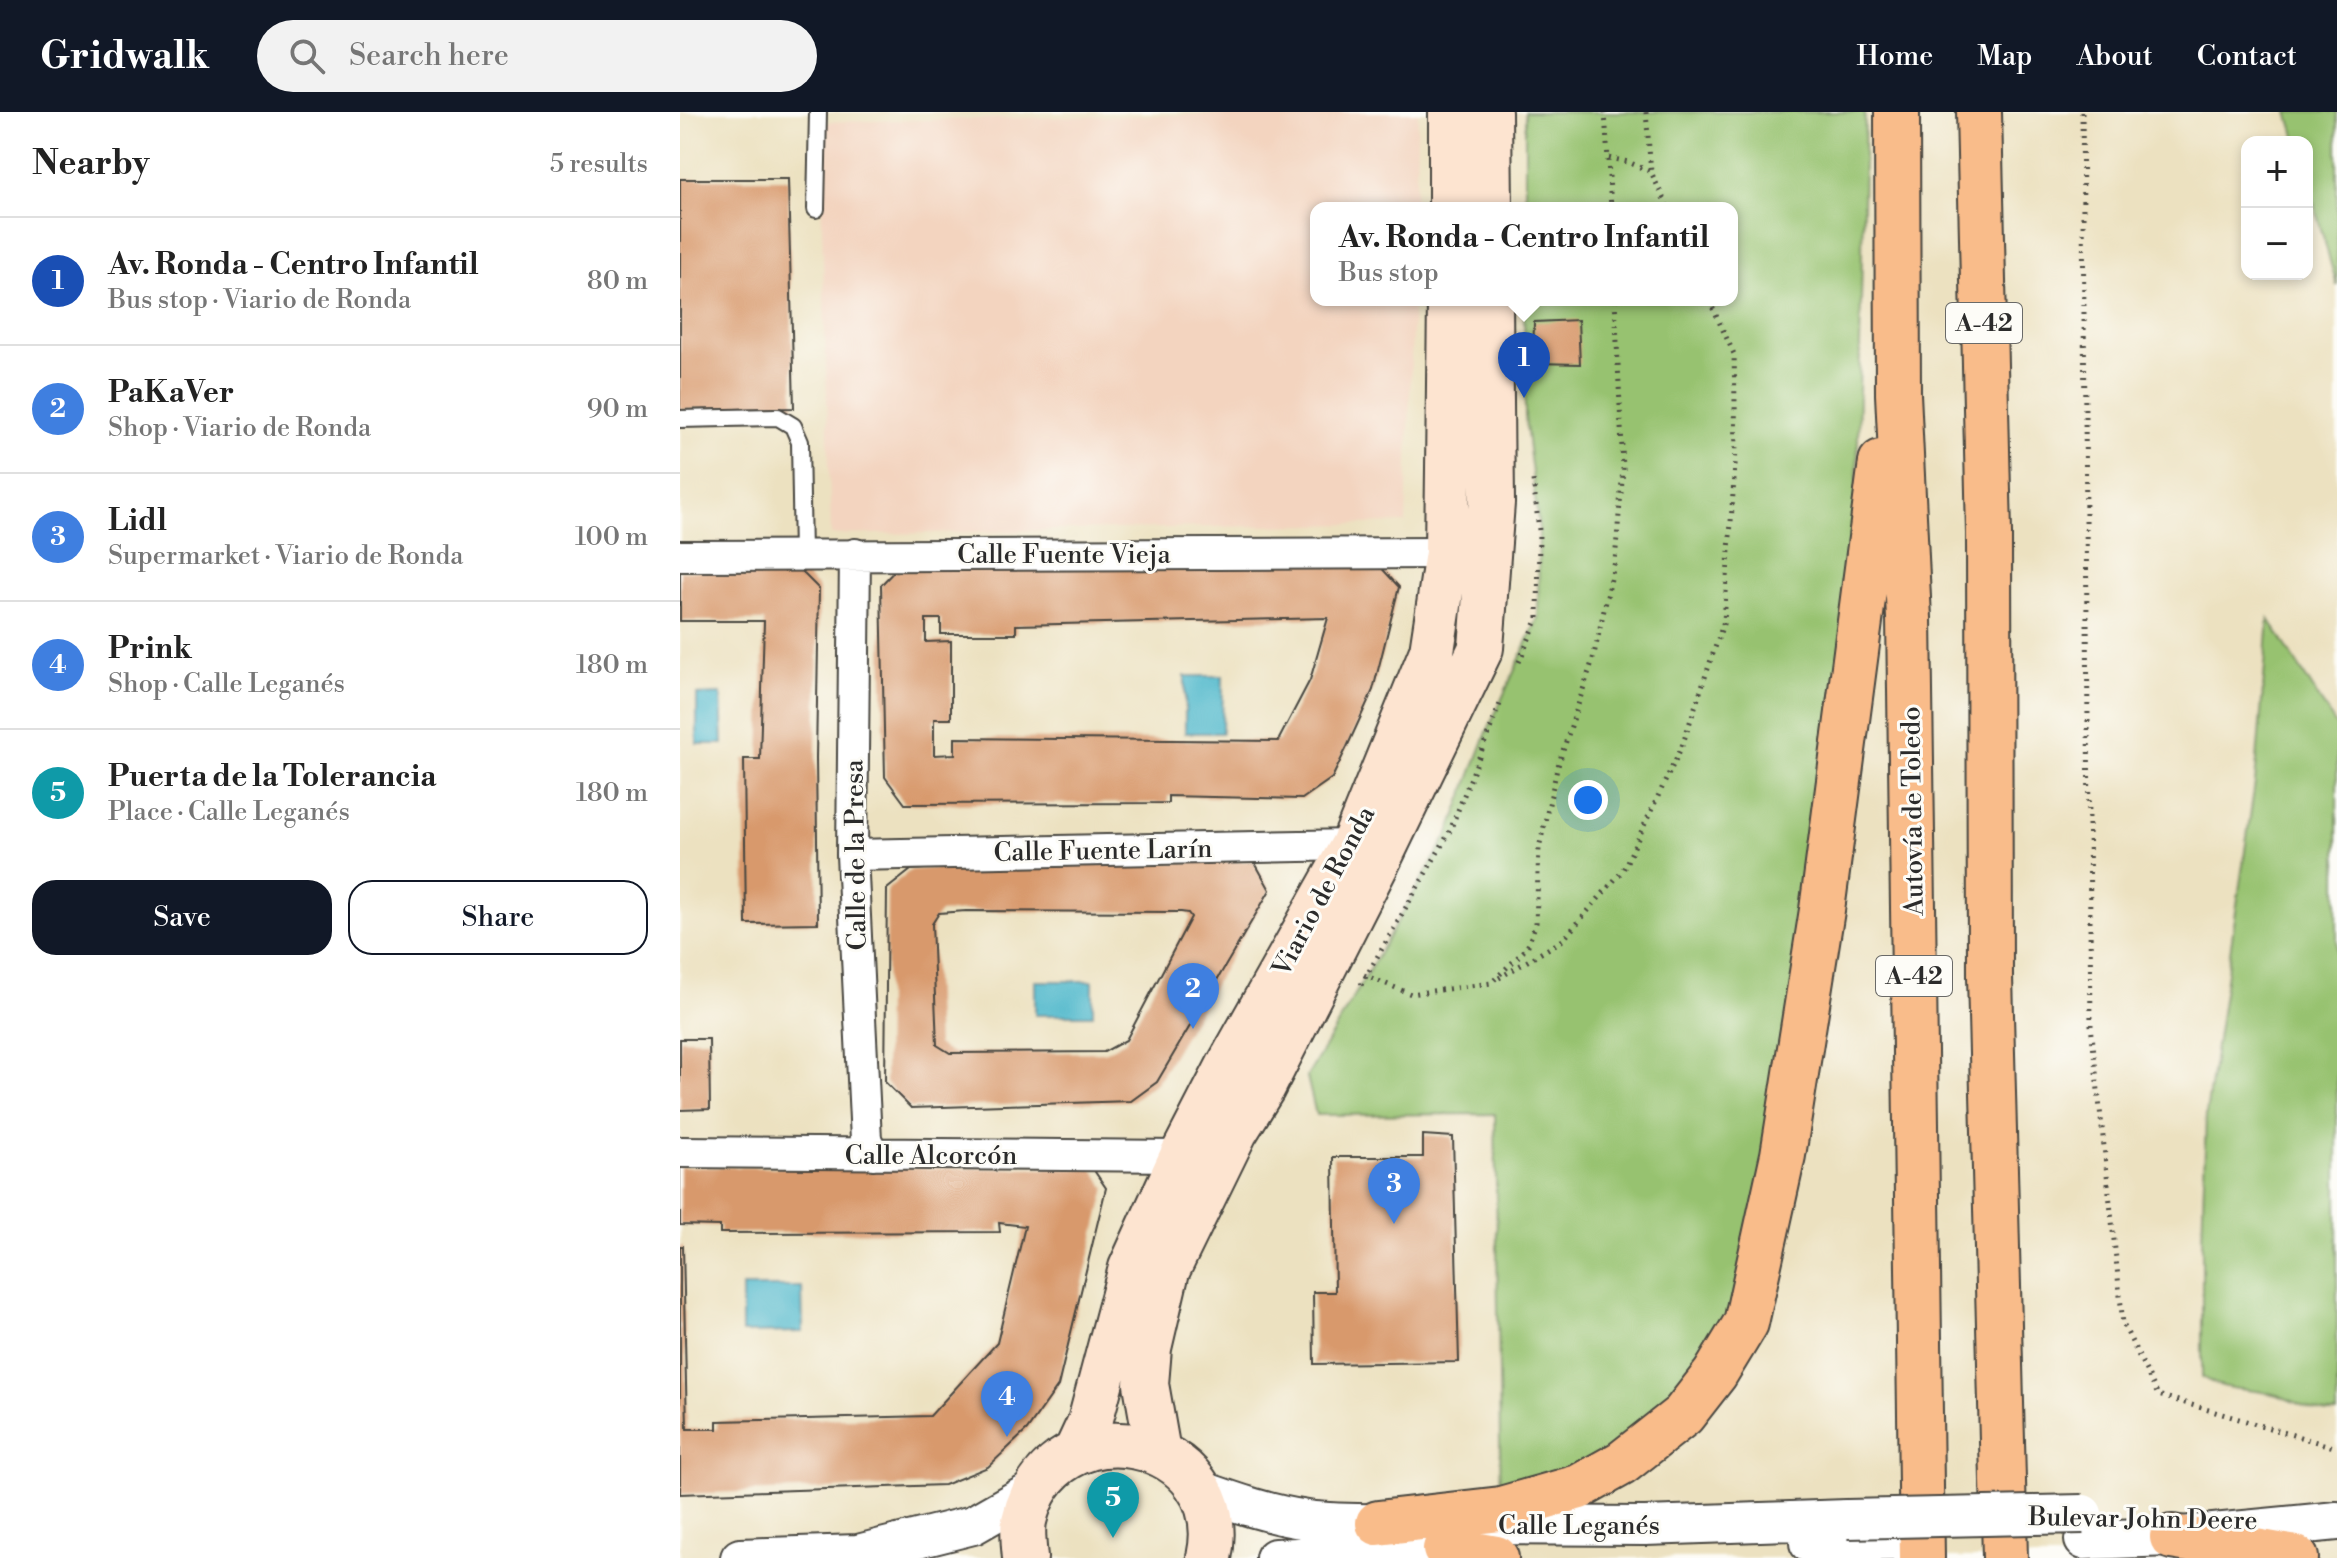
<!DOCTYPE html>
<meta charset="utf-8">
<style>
body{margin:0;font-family:"Libre Bodoni",serif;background:#f2f2f2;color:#222}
.controls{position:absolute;right:24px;top:24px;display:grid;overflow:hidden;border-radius:16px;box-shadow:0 4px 12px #0003}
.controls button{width:72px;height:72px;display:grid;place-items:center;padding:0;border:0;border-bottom:2px solid #e0e0e0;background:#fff;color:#222;font:40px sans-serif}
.you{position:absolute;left:908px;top:688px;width:28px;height:28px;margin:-20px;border:6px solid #fff;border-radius:50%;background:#1a73e8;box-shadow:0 0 0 12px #1a73e833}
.badge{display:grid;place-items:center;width:52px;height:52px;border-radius:50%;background:#111827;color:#fff;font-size:26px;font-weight:700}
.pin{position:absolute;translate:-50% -66px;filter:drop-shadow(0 2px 4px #0008)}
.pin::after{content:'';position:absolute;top:42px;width:28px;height:24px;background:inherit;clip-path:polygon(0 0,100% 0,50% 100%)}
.popup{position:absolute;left:630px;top:90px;width:428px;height:104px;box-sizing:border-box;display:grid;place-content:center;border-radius:16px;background:#fff;filter:drop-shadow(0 2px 6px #0005);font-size:26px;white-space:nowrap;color:#767676}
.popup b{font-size:30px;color:#222}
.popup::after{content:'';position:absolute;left:50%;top:100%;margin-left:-16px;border:16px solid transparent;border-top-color:#fff}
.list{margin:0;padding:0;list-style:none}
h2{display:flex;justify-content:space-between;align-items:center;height:104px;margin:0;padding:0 32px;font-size:34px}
h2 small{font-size:26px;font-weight:400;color:#767676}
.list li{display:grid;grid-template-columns:52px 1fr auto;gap:24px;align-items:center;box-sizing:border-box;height:128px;padding:0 32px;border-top:2px solid #e0e0e0}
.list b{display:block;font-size:30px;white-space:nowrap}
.list p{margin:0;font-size:26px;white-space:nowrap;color:#767676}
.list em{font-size:26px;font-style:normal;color:#767676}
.actions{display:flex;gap:16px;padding:24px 32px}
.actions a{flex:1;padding:18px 0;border:2px solid #111827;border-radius:24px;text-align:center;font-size:28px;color:#111827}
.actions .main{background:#111827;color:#fff}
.icon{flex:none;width:44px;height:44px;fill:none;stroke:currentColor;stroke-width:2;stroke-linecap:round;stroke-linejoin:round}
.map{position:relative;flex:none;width:1657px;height:1446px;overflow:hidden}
header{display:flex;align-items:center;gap:48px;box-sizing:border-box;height:112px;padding:0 40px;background:#111827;color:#fff}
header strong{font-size:38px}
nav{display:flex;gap:44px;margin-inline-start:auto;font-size:28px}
.search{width:560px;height:72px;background:#f2f2f2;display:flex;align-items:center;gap:20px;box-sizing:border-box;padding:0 28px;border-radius:44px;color:#767676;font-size:30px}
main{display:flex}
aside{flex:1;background:#fff}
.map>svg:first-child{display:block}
.built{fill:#f3d4bf}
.green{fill:#97c26f;stroke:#61764d;stroke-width:2}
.water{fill:#4db7cb;stroke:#3c717b;stroke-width:2}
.building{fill:#d8996c;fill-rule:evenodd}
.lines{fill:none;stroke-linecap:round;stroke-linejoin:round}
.service-casing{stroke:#484641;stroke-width:20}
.minor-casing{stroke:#484641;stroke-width:34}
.tertiary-casing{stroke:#484641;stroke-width:42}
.secondary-casing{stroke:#484641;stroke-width:48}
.motorway-casing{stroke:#484641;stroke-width:48}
.path{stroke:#484641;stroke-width:5;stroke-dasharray:2 6;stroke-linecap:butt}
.service{stroke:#fff;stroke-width:16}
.minor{stroke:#fff;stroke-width:30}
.tertiary{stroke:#fff;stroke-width:38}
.secondary{stroke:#fde4d0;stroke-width:44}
.motorway{stroke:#f9bc8a;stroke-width:44}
.tertiary-bridge-casing{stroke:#484641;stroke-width:42;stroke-linecap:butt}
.tertiary-bridge{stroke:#fff;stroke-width:38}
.labels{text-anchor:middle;stroke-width:6;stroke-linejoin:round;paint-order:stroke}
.shield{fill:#fdfcf7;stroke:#6a6a68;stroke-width:2}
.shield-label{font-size:24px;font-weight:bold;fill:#2b2b2b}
.street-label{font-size:26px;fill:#2b2b2b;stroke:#fdfcf7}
</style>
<header>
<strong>Gridwalk</strong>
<div class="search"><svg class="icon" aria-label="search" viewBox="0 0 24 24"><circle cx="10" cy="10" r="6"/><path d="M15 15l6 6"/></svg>Search here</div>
<nav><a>Home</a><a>Map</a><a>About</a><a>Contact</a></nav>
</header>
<main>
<aside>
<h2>Nearby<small>5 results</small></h2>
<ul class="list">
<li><span class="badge" style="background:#1a4fb4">1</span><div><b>Av. Ronda - Centro Infantil</b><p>Bus stop · Viario de Ronda</p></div><em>80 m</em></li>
<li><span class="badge" style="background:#3f7fe0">2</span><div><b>PaKaVer</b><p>Shop · Viario de Ronda</p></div><em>90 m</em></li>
<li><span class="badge" style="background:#3f7fe0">3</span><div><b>Lidl</b><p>Supermarket · Viario de Ronda</p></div><em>100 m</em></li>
<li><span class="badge" style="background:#3f7fe0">4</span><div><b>Prink</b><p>Shop · Calle Leganés</p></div><em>180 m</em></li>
<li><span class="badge" style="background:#0f9aa8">5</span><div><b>Puerta de la Tolerancia</b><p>Place · Calle Leganés</p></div><em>180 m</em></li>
</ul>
<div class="actions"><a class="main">Save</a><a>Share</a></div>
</aside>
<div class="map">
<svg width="1657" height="1446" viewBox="0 0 1657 1446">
<rect width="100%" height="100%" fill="#fdfcf7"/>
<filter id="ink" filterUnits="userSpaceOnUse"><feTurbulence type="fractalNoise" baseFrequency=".0125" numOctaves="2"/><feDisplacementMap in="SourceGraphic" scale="16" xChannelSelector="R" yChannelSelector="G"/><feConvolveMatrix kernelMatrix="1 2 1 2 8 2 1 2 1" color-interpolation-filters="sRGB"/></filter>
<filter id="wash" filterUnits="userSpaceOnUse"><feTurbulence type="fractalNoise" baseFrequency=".006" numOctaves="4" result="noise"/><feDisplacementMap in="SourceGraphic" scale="32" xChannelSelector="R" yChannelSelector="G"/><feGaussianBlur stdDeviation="1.8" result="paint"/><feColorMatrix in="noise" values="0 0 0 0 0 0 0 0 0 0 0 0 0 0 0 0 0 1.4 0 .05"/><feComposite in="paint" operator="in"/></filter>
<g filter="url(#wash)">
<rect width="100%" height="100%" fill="#ece1c0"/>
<path class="built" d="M650,0h88l-3,96h-99v92h97l-7,223 -575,12 -12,-413z"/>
<path class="green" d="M845,0h340l-12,563 -85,562 -85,178 -182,94 -6,-395 -179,1 -9,-38 142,-244 38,-101 51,-114 1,-88 -14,-113 -1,-117h208v-92h-207z
M1608,0h49v174l-30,-107v-37h-10z
M1589,507l68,108v686c-23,2 -39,-11 -60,-18 -25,-7 -53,-3 -75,-18v-134l4,-129 49,-331z"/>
<path class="water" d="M505,564h38l-1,57h-37z
M41,582l2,50h-26v-49z
M355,869h58v34h-58z
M62,1175h60l1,45 -61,1z"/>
<g id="blocks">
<path class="building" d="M0,67h108l6,229 -114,2z
M898,208l2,44 -45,-1 -2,-5 1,-36z
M223,450h473l23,25 -26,103 -26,57 -15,31 -30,21 -134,-3v7l-263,1 -20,-27 -4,-192zM648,506l-18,62 -32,61 -323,-3v16l-21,1v-36h17v-78l-25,1v-23h15v15h75v-9z
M119,457l20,20 -3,169 2,165 -72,1 -2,-165h16l4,-138h-84v-50z
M574,749l16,29 -113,192 -26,19 -220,7 -26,-26 2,-193 24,-19 53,-4zM286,799l215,1 7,1 3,4 -65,123 -22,12 -154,1 -13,-8 -5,-121 7,-11z
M0,927h29l1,70 -30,1z
M743,1023l30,2 6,225 -145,2 -1,-72h22l-2,-135h90z
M0,1055l413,2 13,19 -48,198 -31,44 -39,37 -44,18 -264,9v-248h3l4,183h30v-8l213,-5 67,-73 28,-117 -26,-3 1,9 -280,1v-7l-40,-1z"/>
</g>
</g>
<g filter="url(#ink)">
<use href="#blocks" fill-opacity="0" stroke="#484641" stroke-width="2"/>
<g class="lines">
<g class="service-casing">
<path id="service" d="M136,97l2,-97
M0,307l98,-2 15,9 7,16 2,113"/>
</g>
<g class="minor-casing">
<path id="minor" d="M175,442l-3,301 14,285 8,14
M0,444l767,-3
M172,743l501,-10
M0,1040l502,4"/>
</g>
<g class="tertiary-casing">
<path id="tertiary" d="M520,1378c34,12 71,25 108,30 33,4 67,3 100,4
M794,1413l171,1 202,-7
M1404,1428l88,-3 165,-16
M1129,1431l95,-2
M178,1442l115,-29 63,-36
M60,1446l118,-4 26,1
M595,1446l201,-9"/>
</g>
<g class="secondary-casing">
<path id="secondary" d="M809,0l1,96
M771,96v-96
M396,1340l14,-30 41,-154 51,-112 46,-89 125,-222 79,-194 15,-98 3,-253
M478,1340l-12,-68 3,-36 18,-77 68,-139 28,-45 114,-224 104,-215 11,-145 -2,-203
M345,1446c-1,-11 -3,-26 -1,-37 28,-125 212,-85 185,37"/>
</g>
<g class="motorway-casing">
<path id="motorway" d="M1217,0l1,282 11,224 13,940
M1299,0l10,422 1,442 15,582
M698,1411l123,-14 78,-22 43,-24 61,-48 32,-41 31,-51 37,-168 39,-245 59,-448
M1492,1425l124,21
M765,1437l51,9"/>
</g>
<path class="path" d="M925,0l6,96
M966,0l5,60 17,36
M1402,0l9,913 32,299 35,71 179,53
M929,46l19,4 23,10
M839,550l19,-44 1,-88 -6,-50
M684,863l47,19 80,-11 36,-35 9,-25 3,-75 18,-79 36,-110 22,-98 8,-92 -8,-169
M819,866l64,-38 60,-70 59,-124 42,-125 12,-170 -2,-97 -25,-54
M681,873l88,-152 51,-129"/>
<use href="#service" class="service"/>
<use href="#minor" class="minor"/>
<use href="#tertiary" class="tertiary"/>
<use href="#secondary" class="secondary"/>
<use href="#motorway" class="motorway"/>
<g class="tertiary-bridge-casing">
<path id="tertiary-bridge" d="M1167,1407l236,-5"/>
</g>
<use href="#tertiary-bridge" class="tertiary-bridge"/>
</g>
</g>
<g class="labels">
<g class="shield">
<rect x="1266" y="191" width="76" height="40" rx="6"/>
<rect x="1196" y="844" width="76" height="40" rx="6"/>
</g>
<g class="shield-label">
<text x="1304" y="219">A-42</text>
<text x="1234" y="872">A-42</text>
</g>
<g class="street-label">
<text x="384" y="451">Calle Fuente Vieja</text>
<text transform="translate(1232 699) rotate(-91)" y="9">Autovía de Toledo</text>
<text transform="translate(423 738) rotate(-1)" y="9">Calle Fuente Larín</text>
<text transform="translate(175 743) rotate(-91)" y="9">Calle de la Presa</text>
<text transform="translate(643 779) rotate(-62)" y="9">Viario de Ronda</text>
<text x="251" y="1052">Calle Alcorcón</text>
<text transform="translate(1463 1406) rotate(1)" y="9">Bulevar John Deere</text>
<text x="899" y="1422">Calle Leganés</text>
</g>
</g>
</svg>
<div class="controls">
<button>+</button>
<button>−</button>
</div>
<div class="you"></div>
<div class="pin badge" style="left:844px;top:286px;background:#1a4fb4">1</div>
<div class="popup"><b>Av. Ronda - Centro Infantil</b>Bus stop</div>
<div class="pin badge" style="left:513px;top:917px;background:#3f7fe0">2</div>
<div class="pin badge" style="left:714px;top:1112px;background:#3f7fe0">3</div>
<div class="pin badge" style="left:327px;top:1325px;background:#3f7fe0">4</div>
<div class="pin badge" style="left:433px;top:1426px;background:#0f9aa8">5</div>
</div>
</main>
